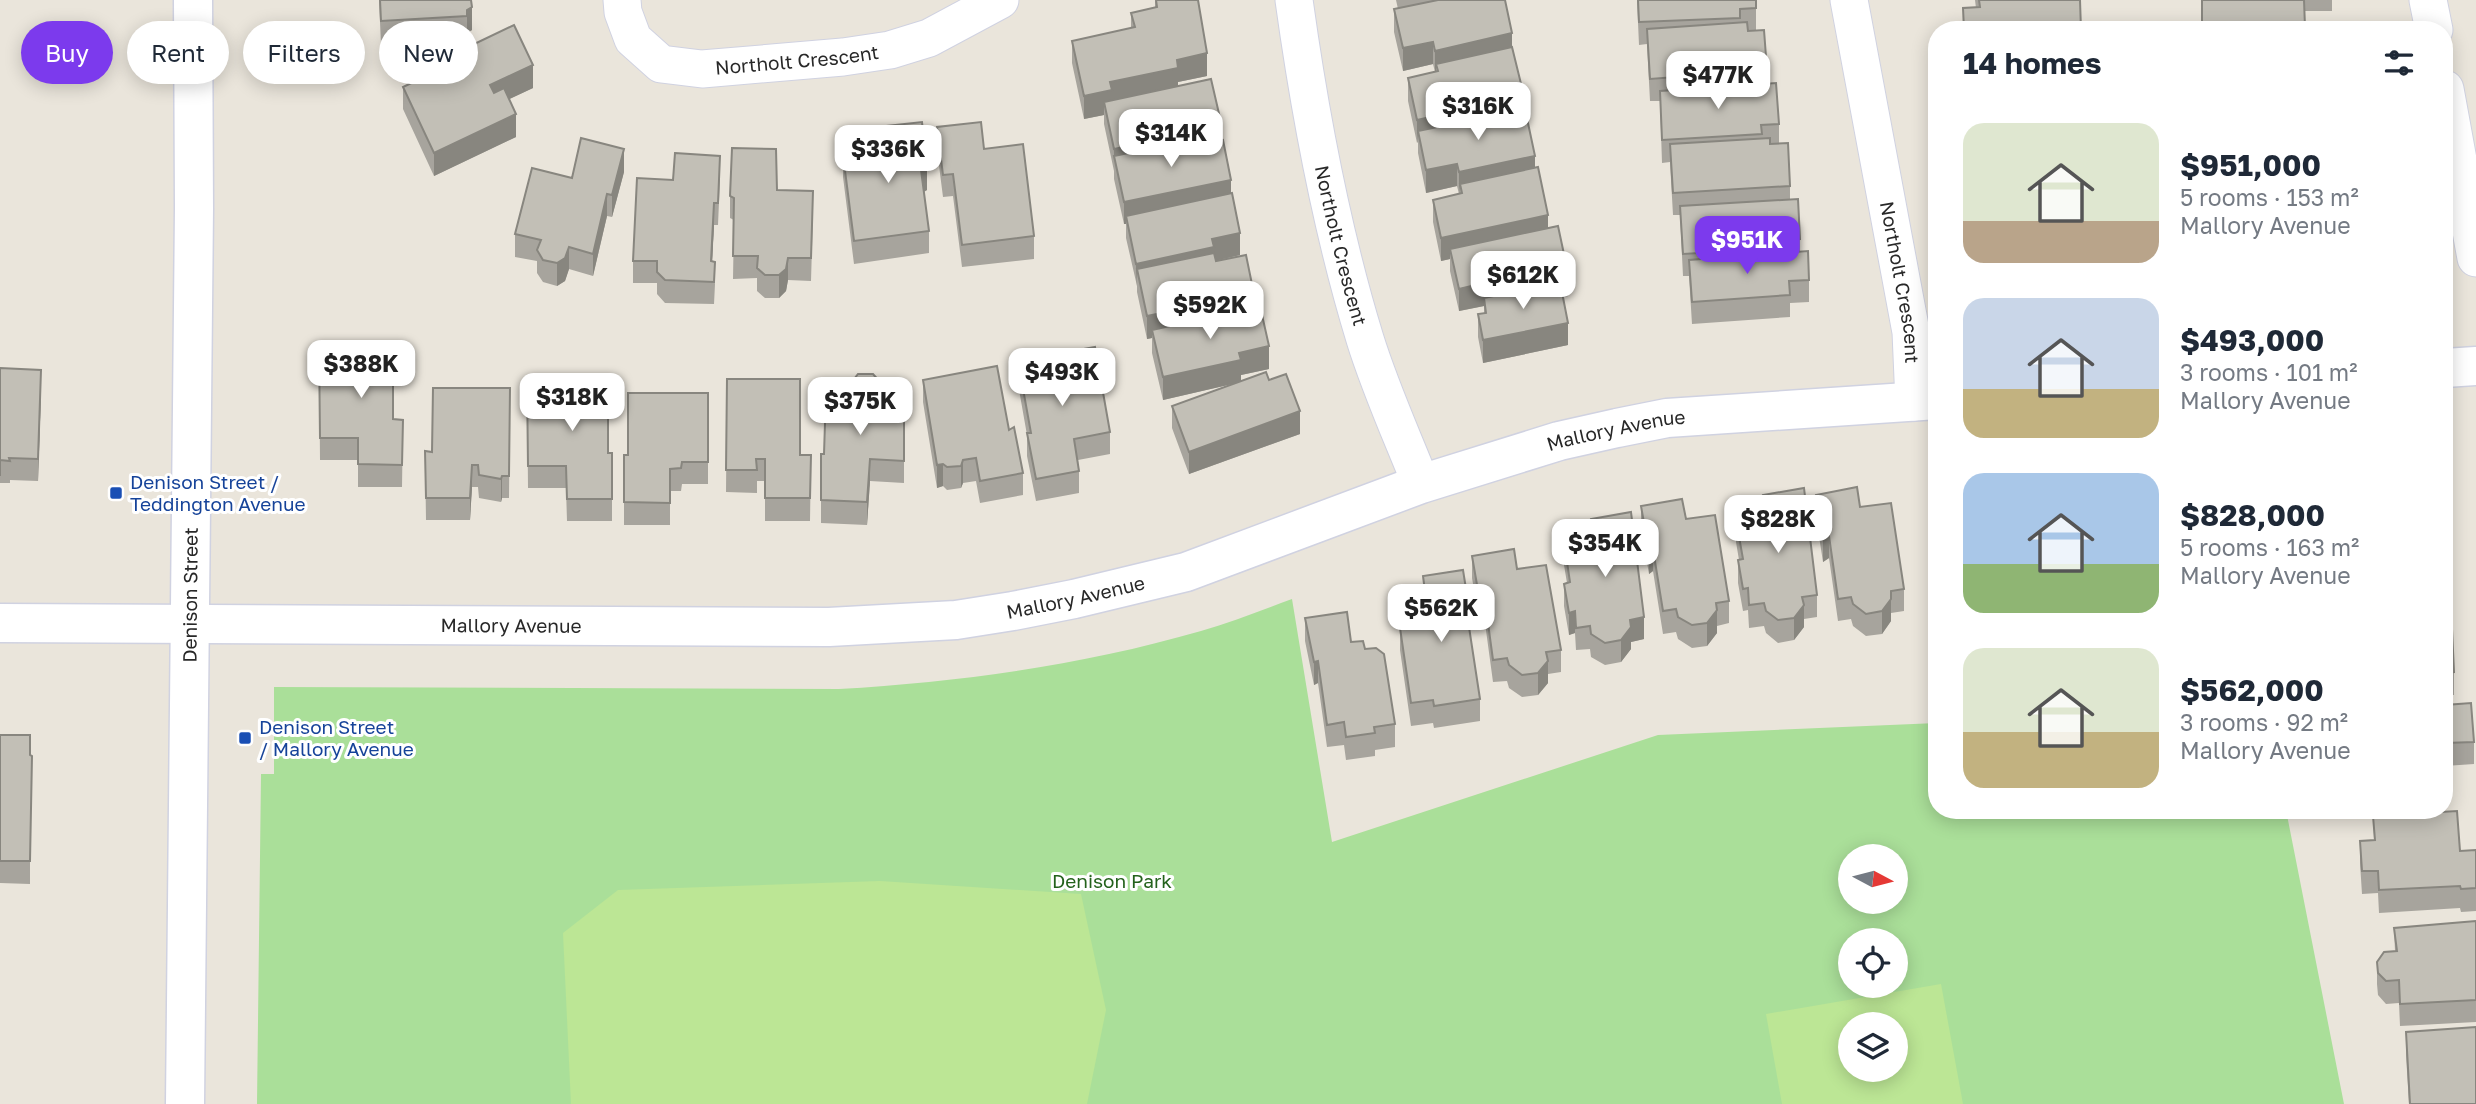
<!DOCTYPE html>
<meta charset="utf-8">
<style>
:root{--surface:#fff;--page:#f6f6f7;--text:#1f2937;--muted:#747a83;--accent:#7c3aed}
body{margin:0;font-family:"Golos Text",sans-serif;background:var(--page);color:var(--text);height:100vh;display:flex;flex-direction:column;font-size:26px;white-space:nowrap}
*{box-sizing:border-box;margin:0}
p{font-size:23px;color:var(--muted)}
.icon{flex:none;width:38px;height:38px;fill:none;stroke:currentColor;stroke-width:2;stroke-linecap:round;stroke-linejoin:round}
.map{position:relative;flex:1;overflow:hidden}
.details{position:absolute;left:1928px;top:21px;width:525px;height:798px;display:flex;flex-direction:column;background:var(--surface);border-radius:28px;box-shadow:0 4px 18px #0003}
.details>*{flex:none}
.top-card{position:absolute;left:21px;top:21px;width:665px;height:63px;display:flex;gap:14px}
.needle{width:46px;rotate:97deg}
.fabs{position:absolute;left:1838px;top:844px;display:grid;gap:14px}
.fabs a{display:grid;place-items:center;width:70px;height:70px;border-radius:50%;background:var(--surface);box-shadow:0 4px 18px #0003;font-size:35px}
.price{position:absolute;translate:-50% -60px;padding:0 16px;border-radius:14px;background:#fff;color:#222;font-size:23px;line-height:46px;filter:drop-shadow(0 2px 4px #0008)}
.price::after{content:'';position:absolute;left:50%;top:42px;width:21px;height:16px;margin-left:-10px;background:inherit;clip-path:polygon(0 0,100% 0,50% 100%)}
.price.selected{background:var(--accent);color:#fff}
ul{padding:0;list-style:none}
li{display:flex;align-items:center;gap:21px;height:175px;padding:0 35px}
li span{display:grid;place-items:center;flex:none;width:196px;height:140px;border-radius:21px;color:#555}
li>.icon{margin-inline-start:auto}
span .icon{width:84px;height:84px;fill:#fffc;stroke-width:1}
li b{font-size:30px}
h2{display:flex;justify-content:space-between;align-items:center;height:84px;padding:0 35px;font-size:30px}
.pill{padding:0 24px;border-radius:32px;background:var(--surface);box-shadow:0 4px 18px #0003;font-size:24px;line-height:63px}
.pill.selected{background:var(--accent);color:#fff}
.map>svg:first-child{display:block}
</style>
<div class="map">
<svg width="2476" height="1104" viewBox="0 0 2476 1104">
<rect width="100%" height="100%" fill="#eae5db"/>
<!-- green -->
<path fill="#aadf99" fill-rule="evenodd" d="M1292,599L1332,842L1658,735L1937,723V810H2286L2344,1104H257L261,774H274V687L839,689C962,682 1083,665 1201,631C1232,622 1262,610 1292,599ZM1850,856H1895V901H1850ZM1850,940H1895V985H1850ZM1850,1024H1895V1069H1850Z"/>
<!-- pitch -->
<g fill="#bce695" fill-rule="evenodd">
<polygon points="880,881 1081,894 1106,1010 1087,1104 571,1104 563,933 618,890"/>
<path d="M1941,984L1963,1104H1782L1766,1014ZM1850,1024H1895V1069H1850Z"/>
</g>
<g fill="none" stroke-linecap="round" stroke-linejoin="round">
<!-- street casing -->
<g stroke="#d0d2e1" stroke-width="39">
<g id="street">
<path id="s1" d="M622,0L623,12L633,39L661,64L702,69L843,57L890,50L929,38L1000,0"/>
<path id="s2" d="M1294,0C1310,115 1331,228 1365,339C1380,388 1402,436 1421,484"/>
<path id="s3" d="M1849,0L1911,332L1914,402"/>
<polyline points="2428,0 2434,30"/>
<polyline points="2445,89 2476,258"/>
</g>
</g>
<!-- secondary casing -->
<g stroke="#d0d2e1" stroke-width="41">
<g id="secondary">
<polyline points="2445,368 2476,366"/>
<path id="s4" d="M0,623L829,627L956,620L1013,611L1074,599L1186,572L1421,484L1559,441L1617,428L1667,418L1937,400"/>
<path id="s5" d="M185,1104L194,208L193,0"/>
</g>
</g>
<!-- street -->
<use href="#street" stroke="#fff" stroke-width="37"/>
<!-- secondary -->
<use href="#secondary" stroke="#fff" stroke-width="38"/>
</g>
<!-- wall -->
<g fill="#a7a49d">
<polygon points="379,0 471,0 472,30 467,33 467,38 381,44"/>
<polygon points="1155,0 1207,76 1178,82 1178,86 1220,140 1192,146 1231,194 1240,255 1216,261 1254,308 1269,369 1241,375 1241,381 1269,380 1300,434 1189,474 1172,428 1172,406 1232,384 1163,400 1152,353 1152,338 1147,339 1137,292 1137,286 1126,238 1126,224 1124,224 1114,179 1114,171 1104,124 1104,115 1084,119 1072,63 1072,41 1131,28 1131,13 1155,7"/>
<polygon points="1396,0 1505,0 1512,48 1535,168 1548,228 1568,296 1563,297 1568,345 1483,363 1478,337 1478,314 1484,313 1484,306 1459,311 1450,271 1450,259 1441,261 1433,222 1433,200 1459,194 1457,186 1426,193 1418,153 1418,142 1417,143 1408,101 1408,78 1435,72 1433,64 1403,71 1394,32 1394,9 1398,9"/>
<polygon points="1637,0 1756,0 1756,31 1767,70 1767,84 1779,124 1779,144 1790,186 1790,199 1800,239 1800,252 1809,280 1809,302 1790,303 1790,317 1692,324 1689,276 1683,276 1680,215 1673,215 1670,162 1662,163 1660,101 1650,101 1647,44 1639,45"/>
<polygon points="1975,0 2080,0 2081,30 1963,30 1963,8 1976,8"/>
<polygon points="2202,0 2332,0 2332,11 2304,11 2305,30 2202,30"/>
<polygon points="468,47 533,88 509,99 516,137 434,176 403,109 403,87 468,56"/>
<polygon points="878,127 927,190 924,192 929,231 929,253 854,264 843,177 843,155 847,154 873,161 880,160"/>
<polygon points="937,127 984,149 1034,236 1034,259 962,267 953,196 943,197 937,150"/>
<polygon points="624,172 612,217 607,216 593,276 569,269 565,281 557,286 543,282 537,273 537,261 515,257 515,234 572,178"/>
<polygon points="720,178 718,225 714,225 712,262 715,284 714,304 665,303 657,294 657,283 633,283 633,261 673,180"/>
<polygon points="777,190 813,213 811,281 788,280 786,291 779,298 765,298 757,291 757,278 733,279 734,220 730,218 730,196"/>
<polygon points="319,344 393,419 403,420 402,487 358,487 358,460 320,460"/>
<polygon points="1018,361 1110,432 1110,454 1078,460 1079,471 1079,493 1036,501 1027,456 1027,435 1018,384"/>
<polygon points="0,368 41,392 38,481 10,480 10,483 0,483 0,499"/>
<polygon points="727,379 800,455 811,455 810,521 765,521 765,481 757,481 757,493 726,492"/>
<polygon points="527,380 608,453 612,453 612,521 567,521 566,488 528,488"/>
<polygon points="923,380 1009,430 1023,473 1023,495 980,503 976,481 963,483 961,488 947,490 943,486 937,488 923,402"/>
<polygon points="510,388 509,498 502,498 501,502 479,498 478,487 472,487 470,520 426,520 425,451 432,452"/>
<polygon points="851,392 904,393 904,483 870,481 867,525 821,523 821,454 824,454"/>
<polygon points="708,393 708,484 682,484 681,491 670,491 670,525 624,525 624,455 628,455"/>
<polygon points="1763,495 1817,595 1817,617 1804,619 1804,627 1794,640 1778,643 1766,633 1764,626 1749,628 1748,610 1743,611 1738,583 1738,560 1739,560 1736,542 1736,520 1763,515"/>
<polygon points="1816,495 1860,507 1904,589 1904,611 1891,613 1891,621 1882,634 1866,636 1853,626 1851,619 1838,621 1829,558 1823,562 1816,517"/>
<polygon points="1641,506 1686,519 1729,601 1729,623 1717,626 1717,633 1707,646 1692,648 1678,639 1676,632 1663,634 1653,571 1649,574 1641,529"/>
<polygon points="1591,519 1644,639 1631,642 1631,649 1621,662 1605,665 1591,657 1590,649 1576,650 1575,633 1569,635 1564,606 1564,584 1567,583 1564,565 1564,542 1591,538"/>
<polygon points="1472,556 1517,569 1561,650 1561,672 1548,674 1548,683 1538,695 1522,697 1509,688 1507,681 1493,682 1485,623 1480,624 1472,578"/>
<polygon points="1423,576 1470,614 1470,633 1480,699 1480,721 1434,728 1433,723 1411,726 1400,650 1400,628 1404,622 1404,610 1424,607"/>
<polygon points="1305,618 1365,649 1395,724 1395,747 1375,750 1375,756 1346,760 1344,745 1327,747 1318,683 1314,685 1305,641"/>
<polygon points="2445,629 2454,672 2454,695 2445,695"/>
<polygon points="2445,705 2474,742 2474,764 2445,766"/>
<polygon points="0,735 30,735 30,884 0,883"/>
<polygon points="2353,810 2379,810 2354,812"/>
<polygon points="2373,816 2460,851 2476,850 2476,911 2461,912 2460,908 2379,913 2378,893 2362,894 2360,863 2360,841 2374,840"/>
<polygon points="2476,921 2476,1022 2400,1026 2399,1003 2386,1004 2378,995 2377,984 2377,962 2395,951 2394,928"/>
<polygon points="2406,1032 2476,1104 2409,1104 2406,1054"/>
</g>
<!-- shaded-wall -->
<g fill="#88867f">
<polygon points="472,7 472,30 467,33 467,10"/>
<polygon points="1512,33 1512,56 1436,64 1436,73 1435,73 1435,51"/>
<polygon points="1433,42 1433,64 1403,71 1403,48"/>
<polygon points="1207,53 1207,76 1178,82 1178,90 1104,102 1104,115 1084,119 1084,96 1110,82 1177,60"/>
<polygon points="533,65 533,88 490,108 490,85"/>
<polygon points="1524,96 1524,118 1418,131 1417,143 1417,120"/>
<polygon points="516,114 516,137 434,176 434,153"/>
<polygon points="1220,118 1220,140 1192,146 1114,156 1114,171 1114,149 1190,124"/>
<polygon points="624,149 624,172 612,217 612,195"/>
<polygon points="1535,156 1535,178 1460,184 1459,194 1459,172"/>
<polygon points="1457,164 1457,186 1426,193 1426,170"/>
<polygon points="927,168 927,190 921,193 921,170"/>
<polygon points="1231,180 1231,202 1126,216 1126,224 1124,224 1124,202"/>
<polygon points="607,194 607,216 593,276 593,254"/>
<polygon points="714,203 714,225 711,284 711,261"/>
<polygon points="1548,215 1548,237 1450,249 1450,259 1441,261 1441,238"/>
<polygon points="1240,233 1240,255 1214,261 1137,269 1136,286 1136,264 1212,239"/>
<polygon points="569,247 569,269 565,281 557,286 557,263"/>
<polygon points="788,258 788,280 786,291 779,298 779,275"/>
<polygon points="1568,273 1568,296 1490,312 1490,290"/>
<polygon points="1488,282 1488,305 1484,298 1484,306 1459,311 1459,289"/>
<polygon points="1254,294 1254,316 1152,330 1152,338 1147,339 1147,316"/>
<polygon points="1568,323 1568,345 1483,363 1483,340"/>
<polygon points="1269,346 1269,369 1241,375 1241,382 1163,400 1163,377 1239,353"/>
<polygon points="41,370 41,392 38,481 38,459"/>
<polygon points="1300,411 1300,434 1189,474 1189,452"/>
<polygon points="870,459 870,481 867,525 867,502"/>
<polygon points="963,460 963,483 961,488 961,466"/>
<polygon points="943,464 943,486 937,488 937,465"/>
<polygon points="472,465 472,487 470,520 470,498"/>
<polygon points="502,476 502,498 501,502 501,479"/>
<polygon points="1829,536 1829,558 1823,562 1823,539"/>
<polygon points="1653,549 1653,571 1649,574 1649,551"/>
<polygon points="1891,599 1891,621 1882,634 1882,611"/>
<polygon points="1485,601 1485,623 1480,624 1480,602"/>
<polygon points="1804,605 1804,627 1794,640 1794,618"/>
<polygon points="1717,610 1717,633 1707,646 1707,623"/>
<polygon points="1575,611 1575,633 1569,635 1569,613"/>
<polygon points="1644,617 1644,639 1631,642 1631,649 1621,662 1621,640 1630,620"/>
<polygon points="1318,661 1318,683 1314,685 1314,662"/>
<polygon points="1548,661 1548,683 1538,695 1538,673"/>
</g>
<!-- building -->
<g fill="#c2bfb6" stroke="#88867f" stroke-width="2">
<polygon points="380,0 471,0 472,7 467,10 467,16 381,21"/>
<polygon points="1156,0 1198,0 1207,53 1177,60 1178,68 1110,82 1112,90 1084,96 1072,41 1135,27 1131,13 1157,7"/>
<polygon points="1438,0 1505,0 1512,33 1435,51 1433,42 1403,48 1394,9"/>
<polygon points="1638,0 1756,0 1756,8 1740,9 1740,18 1639,22"/>
<polygon points="1979,0 2080,0 2081,30 1964,30 1963,8 1980,7"/>
<polygon points="2202,0 2304,0 2305,27 2202,28"/>
<polygon points="1747,22 1748,31 1764,30 1767,70 1650,79 1647,29"/>
<polygon points="514,25 533,65 490,85 494,93 504,88 516,114 434,153 403,87 472,54 468,47"/>
<polygon points="1512,47 1524,96 1417,120 1408,78 1438,71 1436,64"/>
<polygon points="1211,79 1220,118 1190,124 1192,133 1114,149 1104,102"/>
<polygon points="1776,83 1779,124 1761,125 1762,134 1662,140 1660,91"/>
<polygon points="1525,109 1535,156 1459,172 1457,164 1426,170 1418,131"/>
<polygon points="922,122 927,168 921,170 929,231 854,241 843,155 847,154 850,149 863,148 868,152 873,150 873,161 882,159 878,127"/>
<polygon points="981,122 984,149 1023,144 1034,236 962,245 953,174 943,175 937,127"/>
<polygon points="581,138 624,149 612,195 607,194 593,254 569,247 565,258 557,263 543,260 537,250 541,240 515,234 532,168 572,178"/>
<polygon points="1770,138 1770,144 1788,143 1790,186 1673,193 1670,144"/>
<polygon points="1191,140 1192,147 1223,140 1231,180 1124,202 1114,156"/>
<polygon points="732,148 776,149 777,190 813,191 811,258 788,258 786,269 779,275 765,275 757,268 758,256 733,256 734,198 730,196"/>
<polygon points="675,153 720,156 718,203 714,203 711,261 715,262 714,282 665,280 657,272 657,261 633,261 637,178 673,180"/>
<polygon points="1538,167 1548,215 1441,238 1433,200 1462,193 1460,184"/>
<polygon points="1232,193 1240,233 1212,239 1214,247 1136,264 1126,216"/>
<polygon points="1798,199 1800,239 1784,240 1784,248 1683,254 1680,206"/>
<polygon points="1558,226 1568,273 1490,290 1488,282 1459,289 1450,249"/>
<polygon points="1808,251 1809,280 1789,281 1790,295 1692,302 1689,260"/>
<polygon points="1214,253 1216,261 1246,255 1254,294 1147,316 1137,269"/>
<polygon points="1560,282 1568,323 1483,340 1478,314 1486,313 1484,298"/>
<polygon points="1260,306 1269,346 1239,353 1241,360 1163,377 1152,330"/>
<polygon points="319,344 393,344 393,419 403,420 402,465 358,464 358,438 320,438"/>
<polygon points="1095,347 1110,432 1074,439 1079,471 1036,479 1027,433 1031,433 1018,361"/>
<polygon points="997,366 1009,430 1014,427 1023,473 980,481 976,458 963,460 961,466 947,467 943,464 937,465 923,380"/>
<polygon points="0,368 41,370 38,459 9,458 10,461 0,460 0,476"/>
<polygon points="1266,372 1269,380 1286,374 1300,411 1189,452 1172,406"/>
<polygon points="858,374 873,374 881,383 882,392 904,393 904,461 870,459 867,502 821,500 821,454 824,454 826,392 851,392 851,383"/>
<polygon points="608,379 608,453 612,453 612,499 567,499 566,466 528,466 527,380"/>
<polygon points="727,379 800,379 800,455 811,455 810,498 765,498 765,459 756,459 757,470 726,470"/>
<polygon points="433,388 510,388 509,476 502,476 501,479 479,475 478,465 472,465 470,498 426,498 425,451 432,452"/>
<polygon points="628,393 708,393 708,462 682,462 681,468 670,469 670,503 624,502 624,455 628,455"/>
<polygon points="1857,487 1860,507 1891,503 1904,589 1891,591 1891,599 1882,611 1866,614 1853,604 1851,597 1838,599 1829,536 1823,539 1816,495"/>
<polygon points="1804,488 1817,595 1802,597 1804,605 1794,618 1778,620 1766,611 1764,603 1749,605 1748,588 1743,589 1738,560 1743,559 1736,520 1766,515 1763,495"/>
<polygon points="1682,499 1686,519 1715,515 1729,601 1716,603 1717,610 1707,623 1692,625 1678,617 1676,609 1663,611 1653,549 1649,551 1641,506"/>
<polygon points="1631,512 1644,617 1630,620 1631,627 1621,640 1605,643 1591,634 1590,626 1576,628 1575,611 1569,613 1564,584 1570,582 1564,542 1593,537 1591,519"/>
<polygon points="1514,549 1517,569 1546,565 1561,650 1546,652 1548,661 1538,673 1522,675 1509,665 1507,658 1493,660 1485,601 1480,602 1472,556"/>
<polygon points="1463,570 1470,614 1467,614 1480,699 1434,706 1433,700 1411,703 1400,628 1405,620 1404,610 1427,607 1423,576"/>
<polygon points="1347,612 1351,642 1363,641 1365,649 1376,648 1384,654 1395,724 1374,727 1375,733 1346,737 1344,722 1327,725 1318,661 1314,662 1305,618"/>
<polygon points="2445,629 2452,629 2454,672 2445,673"/>
<polygon points="2471,703 2474,742 2445,743 2445,705"/>
<polygon points="0,735 30,735 30,755 32,756 30,861 0,861"/>
<polygon points="2457,811 2460,851 2476,850 2476,888 2461,889 2460,886 2379,890 2378,871 2362,871 2360,841 2375,840 2373,816"/>
<polygon points="2476,921 2476,1000 2400,1004 2399,980 2386,981 2378,973 2377,962 2384,952 2397,951 2394,928"/>
<polygon points="2476,1027 2476,1104 2410,1104 2406,1032"/>
</g>
<!-- markers -->
<g fill="#1a4fb4" stroke="#fff" stroke-width="2.5">
<rect x="109" y="486" width="14" height="14" rx="3.5"/>
<rect x="238" y="731" width="14" height="14" rx="3.5"/>
</g>
<g text-anchor="middle" stroke-width="6" stroke-linejoin="round" paint-order="stroke">
<!-- street labels -->
<g font-size="19" fill="#282828" stroke="#fff">
<text dy="7" stroke="none"><textPath href="#s1" startOffset="215">Northolt Crescent</textPath></text>
<text dy="7" stroke="none"><textPath href="#s2" startOffset="250">Northolt Crescent</textPath></text>
<text dy="7" stroke="none"><textPath href="#s3" startOffset="287">Northolt Crescent</textPath></text>
<text dy="7" stroke="none"><textPath href="#s4" startOffset="1645">Mallory Avenue</textPath></text>
<text dy="7" stroke="none"><textPath href="#s5" startOffset="509">Denison Street</textPath></text>
<text dy="7" stroke="none"><textPath href="#s4" startOffset="1078">Mallory Avenue</textPath></text>
<text dy="7" stroke="none"><textPath href="#s4" startOffset="511">Mallory Avenue</textPath></text>
</g>
<!-- transit labels -->
<g font-size="19" fill="#164399" stroke="#fff" text-anchor="start">
<text x="130" y="489">Denison Street /<tspan x="130" dy="22">Teddington Avenue</tspan></text>
<text x="259" y="734">Denison Street<tspan x="259" dy="22">/ Mallory Avenue</tspan></text>
</g>
<!-- park labels -->
<g font-size="19" fill="#24621c" stroke="#fff">
<text x="1112" y="888">Denison Park</text>
</g>
</g>
</svg>
<div class="fabs">
<a><svg class="needle" viewBox="-14 -14 28 28"><path d="M0-13l5 13h-10z" fill="#e53935"/><path d="M0 13l5-13h-10z" fill="#747a83"/></svg></a>
<a><svg class="icon" aria-label="locate" viewBox="0 0 24 24"><circle cx="12" cy="12" r="6"/><path d="M12 2v4M12 18v4M2 12h4M18 12h4"/></svg></a>
<a><svg class="icon" aria-label="layers" viewBox="0 0 24 24"><path d="M12 4l9 5-9 5-9-5zM3 14l9 5 9-5"/></svg></a>
</div>
<b class="price" style="left:1718px;top:111px">$477K</b>
<b class="price" style="left:1478px;top:142px">$316K</b>
<b class="price" style="left:1171px;top:169px">$314K</b>
<b class="price" style="left:888px;top:185px">$336K</b>
<b class="price selected" style="left:1747px;top:276px">$951K</b>
<b class="price" style="left:1523px;top:311px">$612K</b>
<b class="price" style="left:1210px;top:341px">$592K</b>
<b class="price" style="left:361px;top:400px">$388K</b>
<b class="price" style="left:1062px;top:408px">$493K</b>
<b class="price" style="left:572px;top:433px">$318K</b>
<b class="price" style="left:860px;top:437px">$375K</b>
<b class="price" style="left:1778px;top:555px">$828K</b>
<b class="price" style="left:1605px;top:579px">$354K</b>
<b class="price" style="left:1441px;top:644px">$562K</b>
<div class="top-card">
<a class="pill selected">Buy</a>
<a class="pill">Rent</a>
<a class="pill">Filters</a>
<a class="pill">New</a>
</div>
<section class="details">
<h2>14 homes<svg class="icon" aria-label="filters" viewBox="0 0 24 24"><path d="M4 7h16M4 17h16"/><circle cx="9" cy="7" r="2"/><circle cx="15" cy="17" r="2"/></svg></h2>
<ul>
<li><span style="background:linear-gradient(#dfe7d0 70%,#b9a48a 0)"><svg class="icon" aria-label="home" viewBox="0 0 24 24"><path d="M3 11l9-7 9 7M6 9v11h12V9"/></svg></span><div><b>$951,000</b><p>5 rooms · 153 m²</p><p>Mallory Avenue</p></div></li>
<li><span style="background:linear-gradient(#c9d6e8 65%,#c2b280 0)"><svg class="icon" aria-label="home" viewBox="0 0 24 24"><path d="M3 11l9-7 9 7M6 9v11h12V9"/></svg></span><div><b>$493,000</b><p>3 rooms · 101 m²</p><p>Mallory Avenue</p></div></li>
<li><span style="background:linear-gradient(#a9c7e8 65%,#8fb573 0)"><svg class="icon" aria-label="home" viewBox="0 0 24 24"><path d="M3 11l9-7 9 7M6 9v11h12V9"/></svg></span><div><b>$828,000</b><p>5 rooms · 163 m²</p><p>Mallory Avenue</p></div></li>
<li><span style="background:linear-gradient(#dfe7d0 60%,#c2b280 0)"><svg class="icon" aria-label="home" viewBox="0 0 24 24"><path d="M3 11l9-7 9 7M6 9v11h12V9"/></svg></span><div><b>$562,000</b><p>3 rooms · 92 m²</p><p>Mallory Avenue</p></div></li>
</ul>
</section>
</div>
